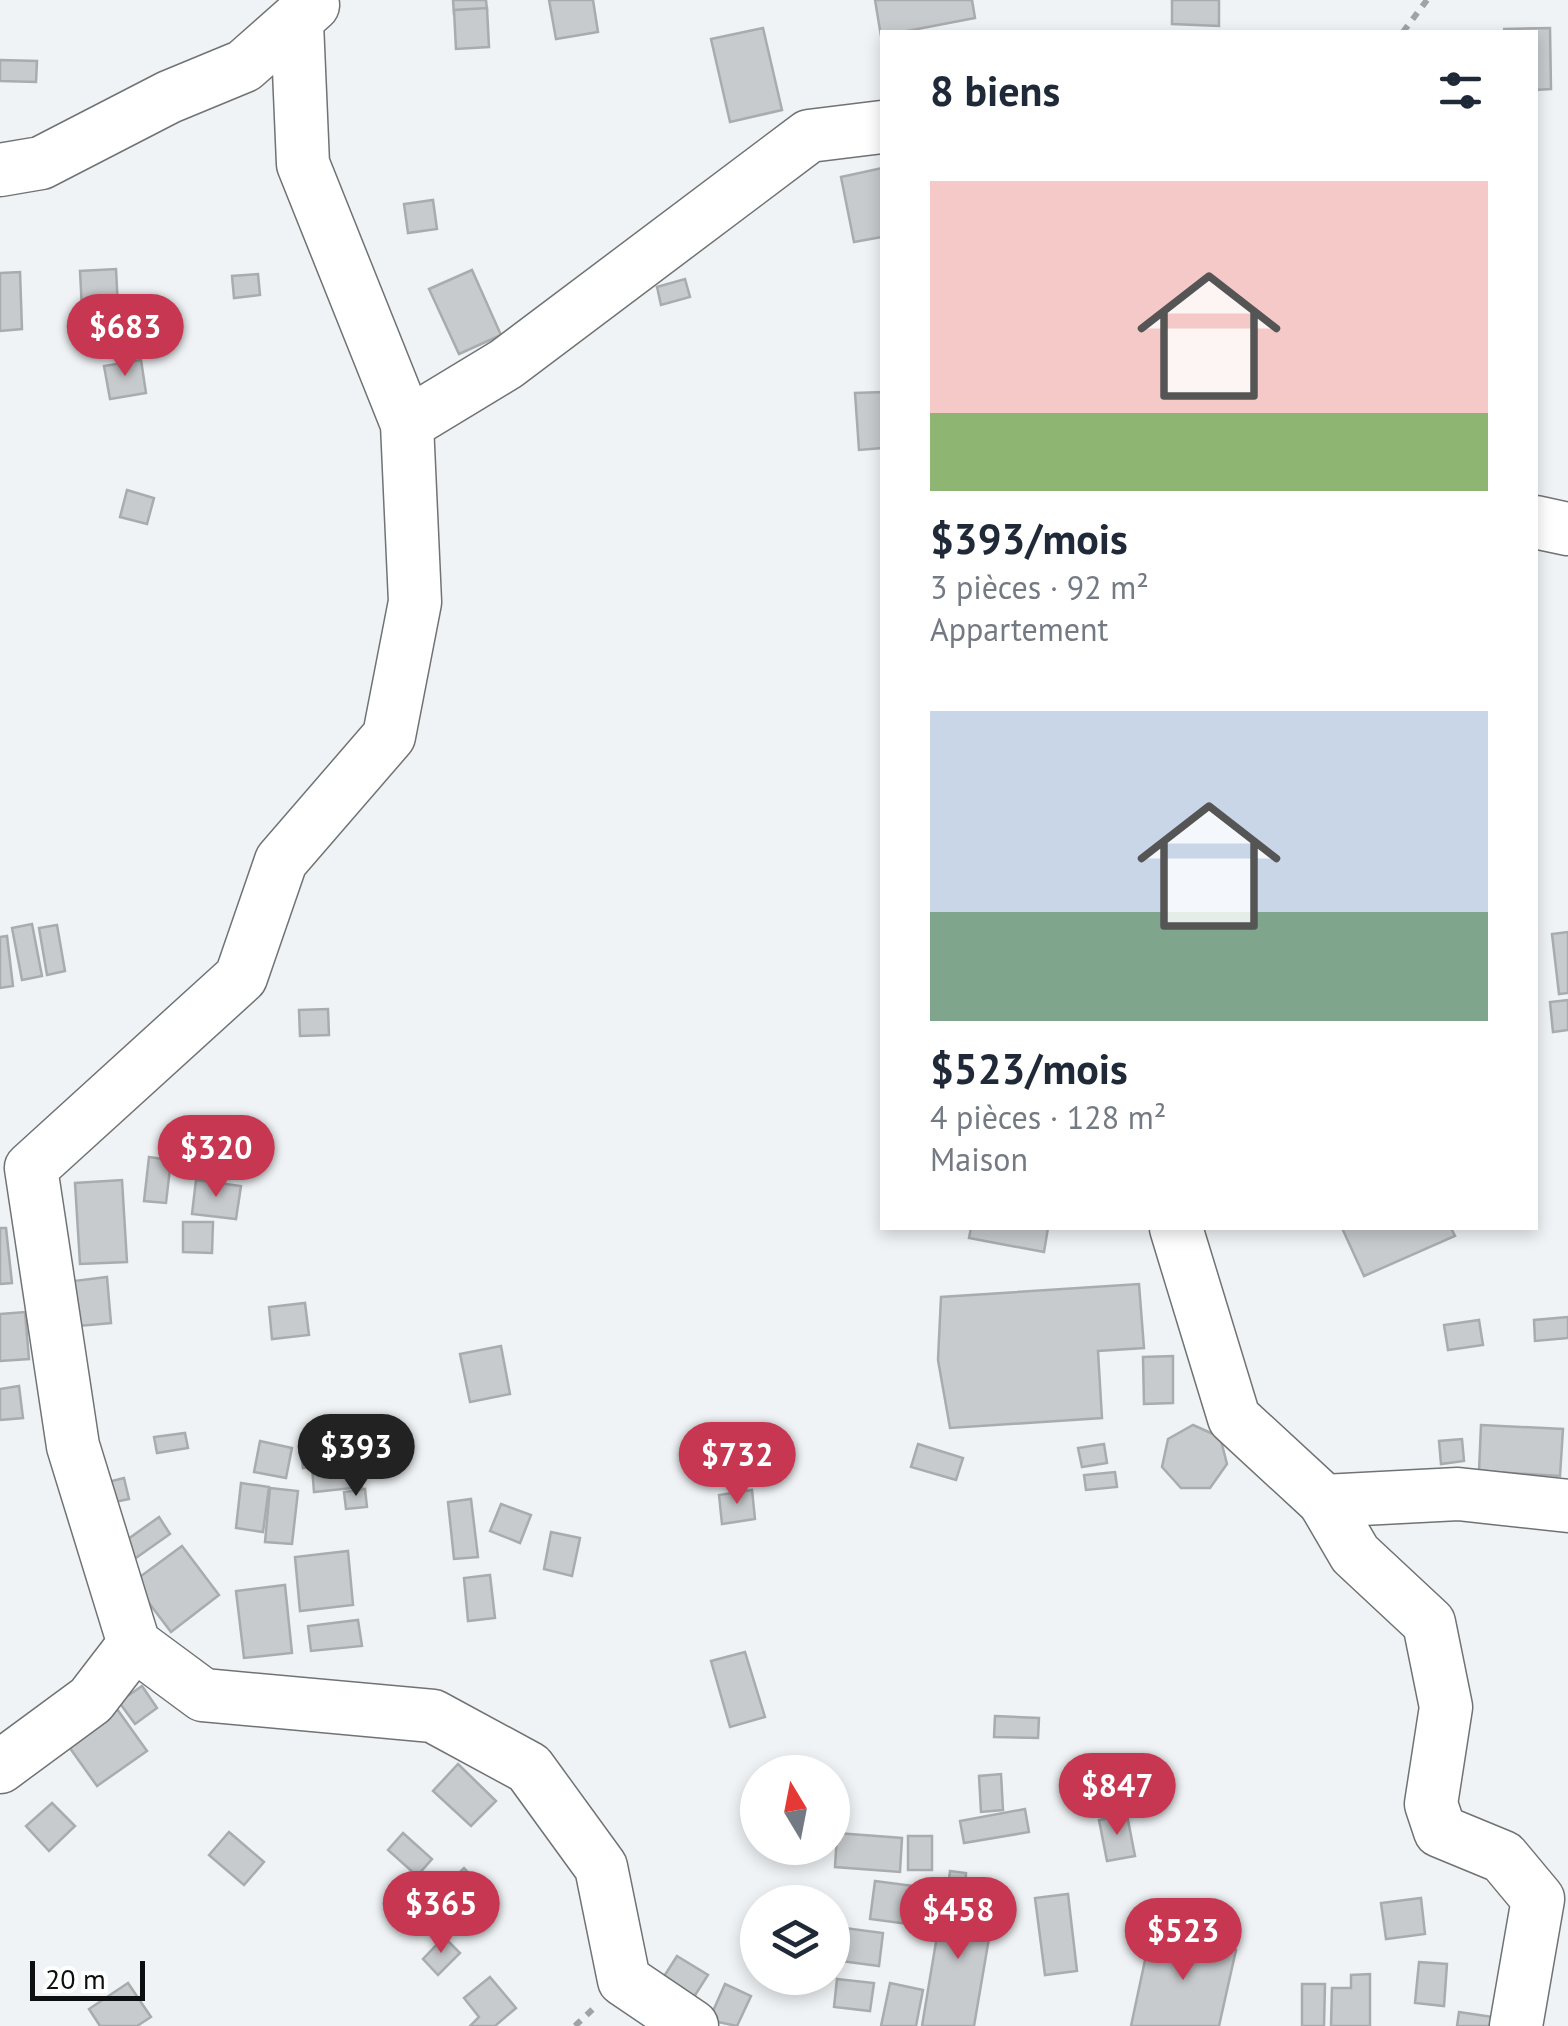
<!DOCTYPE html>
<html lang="fr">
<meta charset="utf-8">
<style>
:root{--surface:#fff;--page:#f2f2f3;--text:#1f2937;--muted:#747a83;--accent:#c83752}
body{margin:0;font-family:"PT Sans",sans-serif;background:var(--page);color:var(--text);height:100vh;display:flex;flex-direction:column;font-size:38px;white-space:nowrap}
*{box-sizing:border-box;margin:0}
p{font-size:32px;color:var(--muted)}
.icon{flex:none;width:55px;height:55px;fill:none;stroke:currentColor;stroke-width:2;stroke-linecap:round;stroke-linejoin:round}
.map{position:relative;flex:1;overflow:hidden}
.details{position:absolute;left:880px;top:30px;width:658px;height:1200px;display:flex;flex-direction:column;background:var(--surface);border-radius:0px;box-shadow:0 5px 15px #0003}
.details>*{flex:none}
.needle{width:65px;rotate:350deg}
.fabs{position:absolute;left:740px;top:1755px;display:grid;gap:20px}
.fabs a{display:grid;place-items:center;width:110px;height:110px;border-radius:50%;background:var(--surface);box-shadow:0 5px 15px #0003;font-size:50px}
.scale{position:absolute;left:30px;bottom:25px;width:115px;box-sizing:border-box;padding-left:10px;border:5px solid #0d0e0f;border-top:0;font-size:28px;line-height:35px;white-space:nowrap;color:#0d0e0f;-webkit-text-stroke:8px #fff;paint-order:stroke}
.price{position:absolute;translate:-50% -85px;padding:0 22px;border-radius:35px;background:var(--accent);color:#fff;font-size:32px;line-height:65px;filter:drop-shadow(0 2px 5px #0008)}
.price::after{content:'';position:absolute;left:50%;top:60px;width:30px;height:22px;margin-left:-15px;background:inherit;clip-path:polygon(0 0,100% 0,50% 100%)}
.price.active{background:#222;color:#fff}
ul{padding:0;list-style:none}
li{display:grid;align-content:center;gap:20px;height:530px;padding:0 50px}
li span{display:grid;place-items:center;height:310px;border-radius:0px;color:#555}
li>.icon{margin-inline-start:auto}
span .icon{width:180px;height:180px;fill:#fffc;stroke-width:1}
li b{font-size:42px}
h2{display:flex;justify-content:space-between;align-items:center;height:120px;padding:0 50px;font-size:42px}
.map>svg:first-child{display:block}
</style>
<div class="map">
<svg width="1568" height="2026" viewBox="0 0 1568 2026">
<rect width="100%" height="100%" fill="#eff3f5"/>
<!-- building -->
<g fill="#c7cbcd" stroke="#a9acae" stroke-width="2.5">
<polygon points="453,0 486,0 487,10 454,14"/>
<polygon points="549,0 593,0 598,32 556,39"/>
<polygon points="875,0 972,0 975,18 881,36"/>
<polygon points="1172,0 1219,0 1219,26 1172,24"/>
<polygon points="487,8 489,47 456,49 454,10"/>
<polygon points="763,28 782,110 730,122 711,39"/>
<polygon points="1550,28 1551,89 1535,90 1535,32 1503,29"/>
<polygon points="0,60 37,61 36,82 0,81"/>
<polygon points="882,168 882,237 854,242 841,177"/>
<polygon points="433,200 437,229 408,233 404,204"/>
<polygon points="116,269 119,327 83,329 80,271"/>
<polygon points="472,270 501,335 459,354 429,289"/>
<polygon points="20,272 22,329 0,331 0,273"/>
<polygon points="258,274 260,295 234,298 232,276"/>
<polygon points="685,279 690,297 661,305 657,287"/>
<polygon points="141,360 146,393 110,399 104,366"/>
<polygon points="882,392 882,448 859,450 855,393"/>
<polygon points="127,490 154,498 147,524 120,517"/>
<polygon points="32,924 42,976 22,980 12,928"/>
<polygon points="57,925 65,971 47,975 39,928"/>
<polygon points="1568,932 1568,993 1559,994 1552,934"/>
<polygon points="7,936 13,986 0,988 0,937"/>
<polygon points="1568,1000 1568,1030 1553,1032 1550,1002"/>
<polygon points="328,1009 329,1035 300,1036 299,1010"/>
<polygon points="149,1157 171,1160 166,1203 144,1201"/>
<polygon points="122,1180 127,1262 80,1264 75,1183"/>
<polygon points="196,1180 241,1186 236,1219 192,1214"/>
<polygon points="183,1222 213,1222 212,1253 183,1252"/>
<polygon points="0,1228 6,1228 12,1283 0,1284"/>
<polygon points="971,1228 1048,1228 1044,1252 969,1238"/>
<polygon points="1342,1228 1451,1228 1455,1236 1364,1276"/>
<polygon points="107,1277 111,1323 79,1326 74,1281"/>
<polygon points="1139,1284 1144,1348 1098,1351 1102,1418 950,1428 938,1360 941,1297"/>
<polygon points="305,1303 309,1335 272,1339 269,1307"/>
<polygon points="25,1312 29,1359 0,1361 0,1314"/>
<polygon points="1568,1317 1568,1338 1535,1341 1534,1320"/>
<polygon points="1479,1320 1483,1345 1448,1350 1444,1325"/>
<polygon points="501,1346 510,1394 470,1402 460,1354"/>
<polygon points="1173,1356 1173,1403 1144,1404 1143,1357"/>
<polygon points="19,1386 23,1418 0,1420 0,1389"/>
<polygon points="1193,1425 1220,1437 1227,1464 1210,1488 1181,1488 1162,1467 1168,1439"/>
<polygon points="1481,1425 1563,1429 1560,1476 1479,1471"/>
<polygon points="185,1433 188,1448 157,1453 154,1437"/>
<polygon points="357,1438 362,1487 314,1492 312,1467 303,1468 300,1444"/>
<polygon points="1462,1439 1464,1461 1441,1464 1439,1441"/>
<polygon points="260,1441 292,1448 286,1478 254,1472"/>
<polygon points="918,1444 963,1458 956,1480 911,1467"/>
<polygon points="1104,1444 1107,1463 1082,1467 1078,1448"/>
<polygon points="1115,1472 1117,1487 1086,1490 1084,1475"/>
<polygon points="124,1478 129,1499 105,1504 100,1484"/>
<polygon points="241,1483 269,1487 263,1532 236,1528"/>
<polygon points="270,1488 298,1491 292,1544 265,1542"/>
<polygon points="365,1489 367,1507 346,1509 344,1492"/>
<polygon points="752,1490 755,1519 722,1524 719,1495"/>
<polygon points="471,1499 478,1557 454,1559 448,1502"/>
<polygon points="501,1504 531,1515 520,1543 490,1531"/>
<polygon points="159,1517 170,1534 133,1560 121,1544"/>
<polygon points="551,1532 580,1538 572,1576 544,1569"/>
<polygon points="182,1546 219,1595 171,1632 133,1582"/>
<polygon points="348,1551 353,1605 300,1611 295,1557"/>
<polygon points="490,1575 495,1618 468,1621 464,1578"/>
<polygon points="285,1585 292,1653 244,1658 236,1591"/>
<polygon points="358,1620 362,1646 311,1651 308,1626"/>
<polygon points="745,1652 765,1717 730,1727 711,1661"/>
<polygon points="142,1686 157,1708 135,1724 119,1702"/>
<polygon points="112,1702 147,1751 97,1786 62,1737"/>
<polygon points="995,1716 1039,1718 1038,1738 994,1737"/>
<polygon points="458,1764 496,1801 471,1826 433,1791"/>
<polygon points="1001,1774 1003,1810 981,1812 979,1776"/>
<polygon points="52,1803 75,1826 49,1851 26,1826"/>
<polygon points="1025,1809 1029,1832 964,1843 960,1821"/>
<polygon points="1127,1815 1135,1856 1107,1861 1099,1820"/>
<polygon points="229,1832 264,1862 244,1885 209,1855"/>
<polygon points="403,1833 432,1859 417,1876 388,1850"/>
<polygon points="837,1833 902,1838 900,1872 835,1867"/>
<rect x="908" y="1836" width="24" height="34"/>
<polygon points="464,1868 489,1895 477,1906 452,1880"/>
<polygon points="950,1871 966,1873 965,1891 948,1889"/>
<polygon points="875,1881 929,1888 924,1926 870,1919"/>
<polygon points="944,1894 995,1903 974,2026 922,2026"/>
<polygon points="1068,1894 1077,1971 1045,1975 1035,1898"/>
<polygon points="1421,1898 1425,1934 1386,1939 1381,1903"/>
<polygon points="837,1927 883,1933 879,1966 833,1960"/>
<polygon points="1151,1932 1236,1950 1219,2026 1131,2026"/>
<polygon points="444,1937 460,1953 438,1975 423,1959"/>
<polygon points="677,1956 708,1975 692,2000 661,1981"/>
<polygon points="1419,1962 1447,1964 1444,2006 1415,2003"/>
<polygon points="1370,1974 1370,2026 1331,2026 1332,1988 1351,1988 1351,1975"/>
<polygon points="490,1977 516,2008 495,2026 470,2026 479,2017 464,1998"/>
<polygon points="837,1979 874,1983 870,2011 834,2007"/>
<polygon points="128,1983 151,2017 137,2026 100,2026 89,2009"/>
<polygon points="890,1983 923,1990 916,2026 881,2026"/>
<polygon points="725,1984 751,1996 737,2026 709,2020"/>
<polygon points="1302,1984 1325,1984 1324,2026 1302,2026"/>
<polygon points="1459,2012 1493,2017 1492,2026 1457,2026"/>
</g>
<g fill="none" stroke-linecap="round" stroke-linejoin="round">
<!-- minor casing -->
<g stroke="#6f7374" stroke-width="55">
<g id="minor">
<polyline points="297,23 303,164 407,424 415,602 389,736 281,861 241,977 31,1168 73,1446 134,1644 203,1695 433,1716 529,1768 601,1867 624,1980 692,2026"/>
<polyline points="0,170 41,163 169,97 244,66 313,5"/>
<polyline points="407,424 506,364 809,136 882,127"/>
<polyline points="1535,522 1568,529"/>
<polyline points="1176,1228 1234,1418 1324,1501 1458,1494 1568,1506"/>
<polyline points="1324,1501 1355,1554 1429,1623 1446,1707 1431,1804 1440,1831 1503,1857 1538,1899 1516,2026"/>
<polyline points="0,1767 91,1700 134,1644"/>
</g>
</g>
<!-- path -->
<g stroke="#a0a3a5" stroke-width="6" stroke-dasharray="8 8" stroke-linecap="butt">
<polyline points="1403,32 1427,0"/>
<polyline points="575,2026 594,2008"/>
</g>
<!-- minor -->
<use href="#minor" stroke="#fff" stroke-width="52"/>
</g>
</svg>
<div class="fabs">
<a><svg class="needle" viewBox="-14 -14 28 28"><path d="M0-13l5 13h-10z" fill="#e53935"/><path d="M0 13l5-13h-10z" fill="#747a83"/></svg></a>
<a><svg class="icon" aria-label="layers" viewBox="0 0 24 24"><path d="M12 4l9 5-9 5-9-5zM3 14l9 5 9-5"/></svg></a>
</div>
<div class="scale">20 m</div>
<b class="price" style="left:125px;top:379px">$683</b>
<b class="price" style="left:216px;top:1200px">$320</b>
<b class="price active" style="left:356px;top:1499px">$393</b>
<b class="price" style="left:737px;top:1507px">$732</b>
<b class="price" style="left:1117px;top:1838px">$847</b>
<b class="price" style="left:441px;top:1956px">$365</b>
<b class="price" style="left:958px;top:1962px">$458</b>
<b class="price" style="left:1183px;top:1983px">$523</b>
<section class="details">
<h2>8 biens<svg class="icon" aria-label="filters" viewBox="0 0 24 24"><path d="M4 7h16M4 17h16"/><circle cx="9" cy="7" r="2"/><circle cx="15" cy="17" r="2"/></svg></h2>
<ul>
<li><span style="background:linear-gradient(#f6c9c9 75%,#8fb573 0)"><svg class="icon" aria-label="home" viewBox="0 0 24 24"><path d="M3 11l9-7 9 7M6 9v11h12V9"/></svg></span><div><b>$393/mois</b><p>3 pièces · 92 m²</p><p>Appartement</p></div></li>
<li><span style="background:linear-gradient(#c9d6e8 65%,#7fa58c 0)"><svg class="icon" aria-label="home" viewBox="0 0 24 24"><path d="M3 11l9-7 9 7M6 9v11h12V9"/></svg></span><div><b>$523/mois</b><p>4 pièces · 128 m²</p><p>Maison</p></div></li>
</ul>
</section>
</div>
